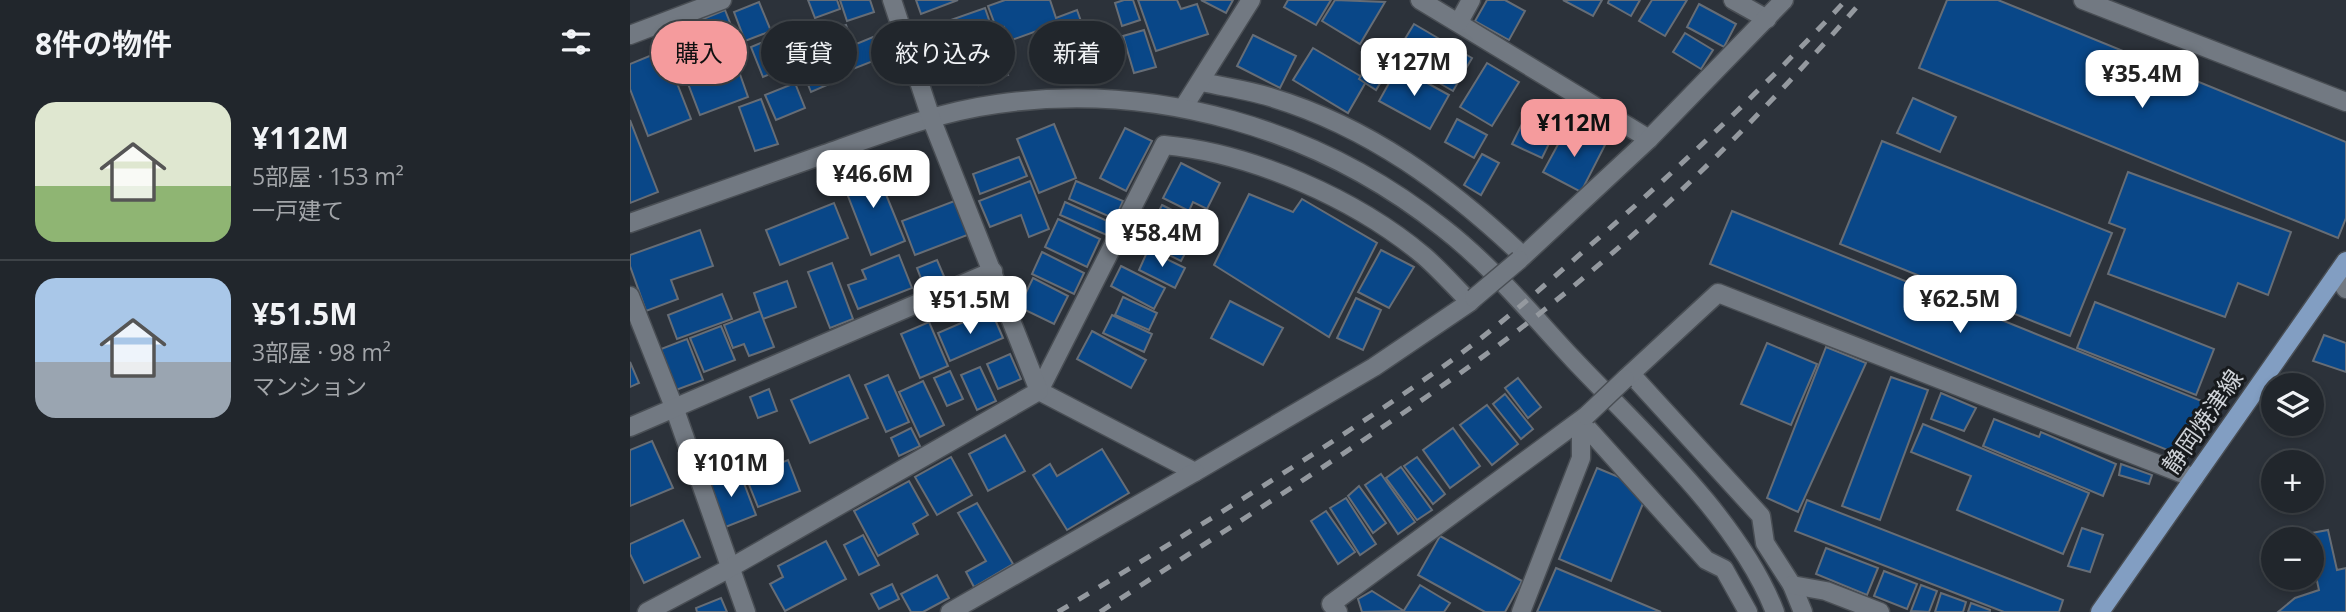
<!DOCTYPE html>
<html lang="ja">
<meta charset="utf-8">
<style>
:root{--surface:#21262c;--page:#292e34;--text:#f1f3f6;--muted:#a2a5a9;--line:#3e4348;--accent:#f59b9d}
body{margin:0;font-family:"Open Sans","Noto Sans JP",sans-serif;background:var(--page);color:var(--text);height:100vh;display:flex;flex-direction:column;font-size:26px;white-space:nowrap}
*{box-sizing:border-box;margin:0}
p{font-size:23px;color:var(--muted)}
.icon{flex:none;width:38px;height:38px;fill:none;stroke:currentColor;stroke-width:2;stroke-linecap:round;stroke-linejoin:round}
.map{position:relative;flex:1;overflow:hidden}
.sheet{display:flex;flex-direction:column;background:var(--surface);width:630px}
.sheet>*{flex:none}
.banner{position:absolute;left:21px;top:21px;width:665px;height:63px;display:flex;gap:14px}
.buttons{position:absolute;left:1631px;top:373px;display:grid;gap:14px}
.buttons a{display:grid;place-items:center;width:63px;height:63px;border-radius:50%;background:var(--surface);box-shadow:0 4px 10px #0003,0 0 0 2px var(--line);font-size:35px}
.price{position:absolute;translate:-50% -60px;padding:0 16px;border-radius:14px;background:#fff;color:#222;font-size:23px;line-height:46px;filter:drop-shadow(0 2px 4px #0008)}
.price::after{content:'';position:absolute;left:50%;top:42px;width:21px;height:16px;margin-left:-10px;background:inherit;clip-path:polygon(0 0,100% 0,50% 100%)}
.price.on{background:var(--accent);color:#111}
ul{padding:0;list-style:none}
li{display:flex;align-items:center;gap:21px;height:175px;padding:0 35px}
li+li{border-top:2px solid var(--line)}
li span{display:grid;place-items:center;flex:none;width:196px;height:140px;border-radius:21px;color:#555}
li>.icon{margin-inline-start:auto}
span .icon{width:84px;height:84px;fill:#fffc;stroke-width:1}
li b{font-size:30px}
h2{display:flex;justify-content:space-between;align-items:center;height:84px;padding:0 35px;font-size:30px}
.chip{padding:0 24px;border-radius:32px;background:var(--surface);box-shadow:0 4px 10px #0003,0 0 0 2px var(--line);font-size:24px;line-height:63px}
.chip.on{background:var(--accent);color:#111}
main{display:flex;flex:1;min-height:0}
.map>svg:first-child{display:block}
</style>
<main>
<section class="sheet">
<h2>8件の物件<svg class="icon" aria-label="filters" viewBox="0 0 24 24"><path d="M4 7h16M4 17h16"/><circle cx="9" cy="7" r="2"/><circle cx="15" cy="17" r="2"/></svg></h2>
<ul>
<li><span style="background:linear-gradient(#dfe7d0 60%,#8fb573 0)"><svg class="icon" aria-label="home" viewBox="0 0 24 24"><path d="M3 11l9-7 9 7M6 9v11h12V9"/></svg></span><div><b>¥112M</b><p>5部屋 · 153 m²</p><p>一戸建て</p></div></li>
<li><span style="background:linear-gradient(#a9c7e8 60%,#9aa5b1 0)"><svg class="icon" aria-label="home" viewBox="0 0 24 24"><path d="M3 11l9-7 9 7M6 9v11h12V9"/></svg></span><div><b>¥51.5M</b><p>3部屋 · 98 m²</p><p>マンション</p></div></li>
</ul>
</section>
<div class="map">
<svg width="1716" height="612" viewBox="0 0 1716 612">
<rect width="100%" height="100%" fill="#2c323a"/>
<!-- building -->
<g fill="#094788" stroke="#666d76" stroke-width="2">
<polygon points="178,0 207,0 210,9 185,18"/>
<polygon points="210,0 240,0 244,12 217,21"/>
<polygon points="286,0 328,0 291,14"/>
<polygon points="375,0 420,0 426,18 447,10 458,41 424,53 415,28 379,41 374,27 367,30 358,6"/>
<polygon points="494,0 503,0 510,20 492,26 485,3"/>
<polygon points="508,0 547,0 551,9 567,4 578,34 526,51"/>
<polygon points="571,0 603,0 596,13"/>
<polygon points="658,0 701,0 686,25 654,7"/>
<polygon points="705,0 755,2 730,44 692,21"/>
<polygon points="857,0 875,0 895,11 879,40 845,21"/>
<polygon points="933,0 972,0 963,16"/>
<polygon points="979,0 1010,0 1001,16 978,3"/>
<polygon points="1022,0 1057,0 1035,36 1009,21"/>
<polygon points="1317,0 1368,0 1716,142 1716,218 1708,238 1289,68"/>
<polygon points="129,2 141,31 115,41 104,12"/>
<polygon points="1069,4 1106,24 1094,47 1057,27"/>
<polygon points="355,8 378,75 349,85 336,47 302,59 292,30"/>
<polygon points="95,10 112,53 89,61 73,19"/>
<polygon points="66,19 79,54 46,65 34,31"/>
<polygon points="179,23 204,82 181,92 169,62 133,77 121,47"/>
<polygon points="784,24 842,58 823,91 764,57"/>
<polygon points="216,25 224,45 243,37 251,58 205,76 190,34"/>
<polygon points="514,30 526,67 504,73 493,36"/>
<polygon points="1055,33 1083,50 1071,69 1043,52"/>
<polygon points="623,35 666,56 650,88 607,66"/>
<polygon points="683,48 737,80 718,113 663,80"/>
<polygon points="34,50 61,119 18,136 0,89 0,64"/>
<polygon points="746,52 763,62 746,90 729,79"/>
<polygon points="106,63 118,97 70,115 57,81"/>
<polygon points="857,63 889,82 862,126 830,107"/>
<polygon points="768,67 819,95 800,129 749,101"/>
<polygon points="165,83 175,108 146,120 135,95"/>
<polygon points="1283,98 1326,117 1310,152 1267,133"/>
<polygon points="131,99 148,144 125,151 109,107"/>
<polygon points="904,100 933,115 912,158 882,144"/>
<polygon points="827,119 857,135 844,158 815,142"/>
<polygon points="0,120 28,192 0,203"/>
<polygon points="424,124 446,178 409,193 387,139"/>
<polygon points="938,126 975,145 951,192 913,172"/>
<polygon points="495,128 522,141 496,191 470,178"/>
<polygon points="1252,141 1482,233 1440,336 1210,244"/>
<polygon points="852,154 869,163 851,195 834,185"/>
<polygon points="389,157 397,176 350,194 343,174"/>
<polygon points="551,163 590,183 577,209 563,202 559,211 533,198"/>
<polygon points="244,165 275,241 241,255 211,178"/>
<polygon points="1498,172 1661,232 1638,295 1608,283 1595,317 1478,274 1495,229 1479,223"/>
<polygon points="400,181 419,229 399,237 391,215 360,227 349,201"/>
<polygon points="446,181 493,201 485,219 439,199"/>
<polygon points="619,194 663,212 672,199 747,243 699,337 584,265"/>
<polygon points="327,200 340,234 285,255 272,221"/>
<polygon points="435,202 484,224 479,236 430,215"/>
<polygon points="204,203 218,238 150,265 136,230"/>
<polygon points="532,205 570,224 562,241 524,221"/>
<polygon points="1102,211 1579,404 1557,458 1080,264"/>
<polygon points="428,219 470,239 457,267 415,247"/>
<polygon points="524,226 560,244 551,261 515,243"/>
<polygon points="70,230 83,266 41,280 48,299 16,311 0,266 0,255"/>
<polygon points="518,250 555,268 545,288 509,270"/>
<polygon points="751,250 784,267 759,308 728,292"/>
<polygon points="412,252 454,273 444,294 402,274"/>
<polygon points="269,255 282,288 228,309 218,285 236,279 232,270"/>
<polygon points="307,260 316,281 295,289 287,268"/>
<polygon points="202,263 223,319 200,328 178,272"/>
<polygon points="491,266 535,288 524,309 481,286"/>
<polygon points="403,278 438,296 424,324 389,307"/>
<polygon points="157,281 166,307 133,319 124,293"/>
<polygon points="92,294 102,319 47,339 38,315"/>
<polygon points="493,297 527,313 519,330 485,315"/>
<polygon points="726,298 751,310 733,350 707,338"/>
<polygon points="600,301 653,328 633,365 581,338"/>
<polygon points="1465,302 1584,349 1566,395 1447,348"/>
<polygon points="361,310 373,338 320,361 308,333"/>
<polygon points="130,311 144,347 119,356 114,344 103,348 94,325"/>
<polygon points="482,315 522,334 514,352 473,333"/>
<polygon points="299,322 318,366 290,378 271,334"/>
<polygon points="91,326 105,360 74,372 60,338"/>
<polygon points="462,331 516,360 501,388 447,359"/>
<polygon points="1694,335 1716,343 1716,372 1683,361"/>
<polygon points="57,339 73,380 46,390 31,349"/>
<polygon points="1137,343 1187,364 1161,425 1111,404"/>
<polygon points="1196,347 1236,363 1168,512 1137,498"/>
<polygon points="380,354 391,379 368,389 357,364"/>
<polygon points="0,362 9,383 0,387"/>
<polygon points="350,367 366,401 347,410 331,375"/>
<polygon points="320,371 333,399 317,406 304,378"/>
<polygon points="219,375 238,418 180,443 161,400"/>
<polygon points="258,375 279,422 256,432 235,385"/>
<polygon points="1261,377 1298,390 1250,520 1212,506"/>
<polygon points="888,378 911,407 898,418 875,388"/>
<polygon points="293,381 314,425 290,437 269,392"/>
<polygon points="139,389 147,411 128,418 120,397"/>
<polygon points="1311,393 1346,408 1334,431 1301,419"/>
<polygon points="875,394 903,429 891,439 863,404"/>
<polygon points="857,405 888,444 862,465 830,425"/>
<polygon points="1364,419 1409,437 1411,432 1486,464 1473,496 1353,446"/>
<polygon points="1293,424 1459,493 1433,554 1327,510 1341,476 1281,452"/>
<polygon points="281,428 290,446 269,456 261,438"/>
<polygon points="823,428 850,466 820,488 793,450"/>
<polygon points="375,435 395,471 358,491 339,454"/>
<polygon points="22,441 43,488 0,506 0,450"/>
<polygon points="472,449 499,493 437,530 403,475 420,464 427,476"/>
<polygon points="321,457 342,495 307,515 285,477"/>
<polygon points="787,457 815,494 803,504 774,466"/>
<polygon points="158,460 170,491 128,507 116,477"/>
<polygon points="1491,464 1522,475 1519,484 1489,475"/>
<polygon points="771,467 802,510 787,520 756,478"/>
<polygon points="967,468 996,480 1014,501 981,581 929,559"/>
<polygon points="109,470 126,515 93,528 75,483"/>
<polygon points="751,474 785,522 768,534 735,485"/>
<polygon points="279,481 298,515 283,524 288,534 248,556 224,511"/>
<polygon points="729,486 756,523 743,533 718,496"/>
<polygon points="716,498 746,544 730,555 700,508"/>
<polygon points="1177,500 1433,600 1429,612 1374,612 1165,531"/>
<polygon points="347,503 383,564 344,587 336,572 356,561 328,513"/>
<polygon points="696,511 725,552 708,564 681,521"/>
<polygon points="53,520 70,557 14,583 0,554 0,544"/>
<polygon points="1452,528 1473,535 1460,572 1438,566"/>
<polygon points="1698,530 1707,570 1716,568 1716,612 1648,612 1665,598 1689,590 1682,558 1682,539 1678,539 1676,534"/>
<polygon points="233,535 249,565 229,575 214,545"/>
<polygon points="810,536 892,581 875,612 855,612 788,575"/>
<polygon points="196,541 216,579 155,611 140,584 153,577 148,566"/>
<polygon points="1196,548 1248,568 1237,595 1186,574"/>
<polygon points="926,568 1031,612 907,612"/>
<polygon points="1254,571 1287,584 1277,609 1244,596"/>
<polygon points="307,575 319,598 293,612 281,612 271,594"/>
<polygon points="262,584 269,599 249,609 241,594"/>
<polygon points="790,585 820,603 814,612 773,612"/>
<polygon points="1291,585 1307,591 1299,612 1281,611"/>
<polygon points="742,591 774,611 732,612 728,599"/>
<polygon points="1311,593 1336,602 1333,612 1305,612"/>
<polygon points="91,598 97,612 67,612 66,608"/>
<polygon points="1341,603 1360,610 1360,612 1338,612"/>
</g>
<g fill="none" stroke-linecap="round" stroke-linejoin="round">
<!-- minor casing -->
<g stroke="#494e54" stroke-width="21">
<g id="minor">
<polyline points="790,0 1019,139"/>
<polyline points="1103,0 1137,19"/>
<polyline points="1453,0 1716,102"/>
<polyline points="829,22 841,0"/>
<polyline points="0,35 92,0"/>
<path d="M572,82C594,87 618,90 640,97C740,127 819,186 893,256"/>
<polyline points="553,108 621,0"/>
<path d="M0,223C65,200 130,177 195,154C251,134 308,112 367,104C525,81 689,129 813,228C862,266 902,315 944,360C1013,433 1109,519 1145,612"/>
<polyline points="889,260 1019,139 1154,0"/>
<polyline points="1706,275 1716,289"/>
<polyline points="0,296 44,407 116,612"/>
<path d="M840,302C825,287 810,270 794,256C726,199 622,153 534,145L409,391L565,472L744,367L840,302L844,298"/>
<polyline points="1001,374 1131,516 1135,543 1162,585 1173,612"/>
<polyline points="995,379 1088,293 1564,478"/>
<polyline points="951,421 1076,560 1094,569 1118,612"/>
<polyline points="0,427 363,271"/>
<polyline points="1162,585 1196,591 1250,612"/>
<polyline points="17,612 100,568 409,391 301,118 262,0"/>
<polyline points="320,612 565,472"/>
<polyline points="708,612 701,604 956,416"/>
<polyline points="891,612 951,458 951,421"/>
</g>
</g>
<!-- major casing -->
<g stroke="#494e54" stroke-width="21">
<polyline id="major" points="1470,612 1716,261"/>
</g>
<!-- minor -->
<use href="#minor" stroke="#727982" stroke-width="18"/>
<!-- major -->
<use href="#major" stroke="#829ec2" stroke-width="18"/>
<!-- rail -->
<g stroke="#94999f" stroke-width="5" stroke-dasharray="12 12" stroke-linecap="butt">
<path d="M428,612C556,534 686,456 808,370C860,334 908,291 956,249C1047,170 1134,88 1216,0"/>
<path d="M470,612C607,522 747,436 878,338C1009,239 1125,123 1233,0"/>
</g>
<!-- minor-bridge casing -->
<g stroke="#494e54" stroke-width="21" stroke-linecap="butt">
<g id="minor-bridge">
<polyline points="844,298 889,260"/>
<polyline points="956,416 995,379"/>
</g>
</g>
<!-- minor-bridge -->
<use href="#minor-bridge" stroke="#727982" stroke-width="18"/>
</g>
<g text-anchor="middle" stroke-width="6" stroke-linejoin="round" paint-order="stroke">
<!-- street labels -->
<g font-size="24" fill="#ced2d7" stroke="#171a1d">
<text transform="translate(1573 422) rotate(-55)" y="8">静岡焼津線</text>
</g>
</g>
</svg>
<div class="buttons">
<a><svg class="icon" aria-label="layers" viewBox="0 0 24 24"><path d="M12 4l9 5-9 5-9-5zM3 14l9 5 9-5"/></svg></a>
<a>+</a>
<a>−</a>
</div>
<b class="price" style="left:784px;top:98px">¥127M</b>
<b class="price" style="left:1512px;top:110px">¥35.4M</b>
<b class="price on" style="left:944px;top:159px">¥112M</b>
<b class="price" style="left:243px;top:210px">¥46.6M</b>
<b class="price" style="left:532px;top:269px">¥58.4M</b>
<b class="price" style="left:1330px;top:335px">¥62.5M</b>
<b class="price" style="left:340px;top:336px">¥51.5M</b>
<b class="price" style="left:101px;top:499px">¥101M</b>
<div class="banner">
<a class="chip on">購入</a>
<a class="chip">賃貸</a>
<a class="chip">絞り込み</a>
<a class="chip">新着</a>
</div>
</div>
</main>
